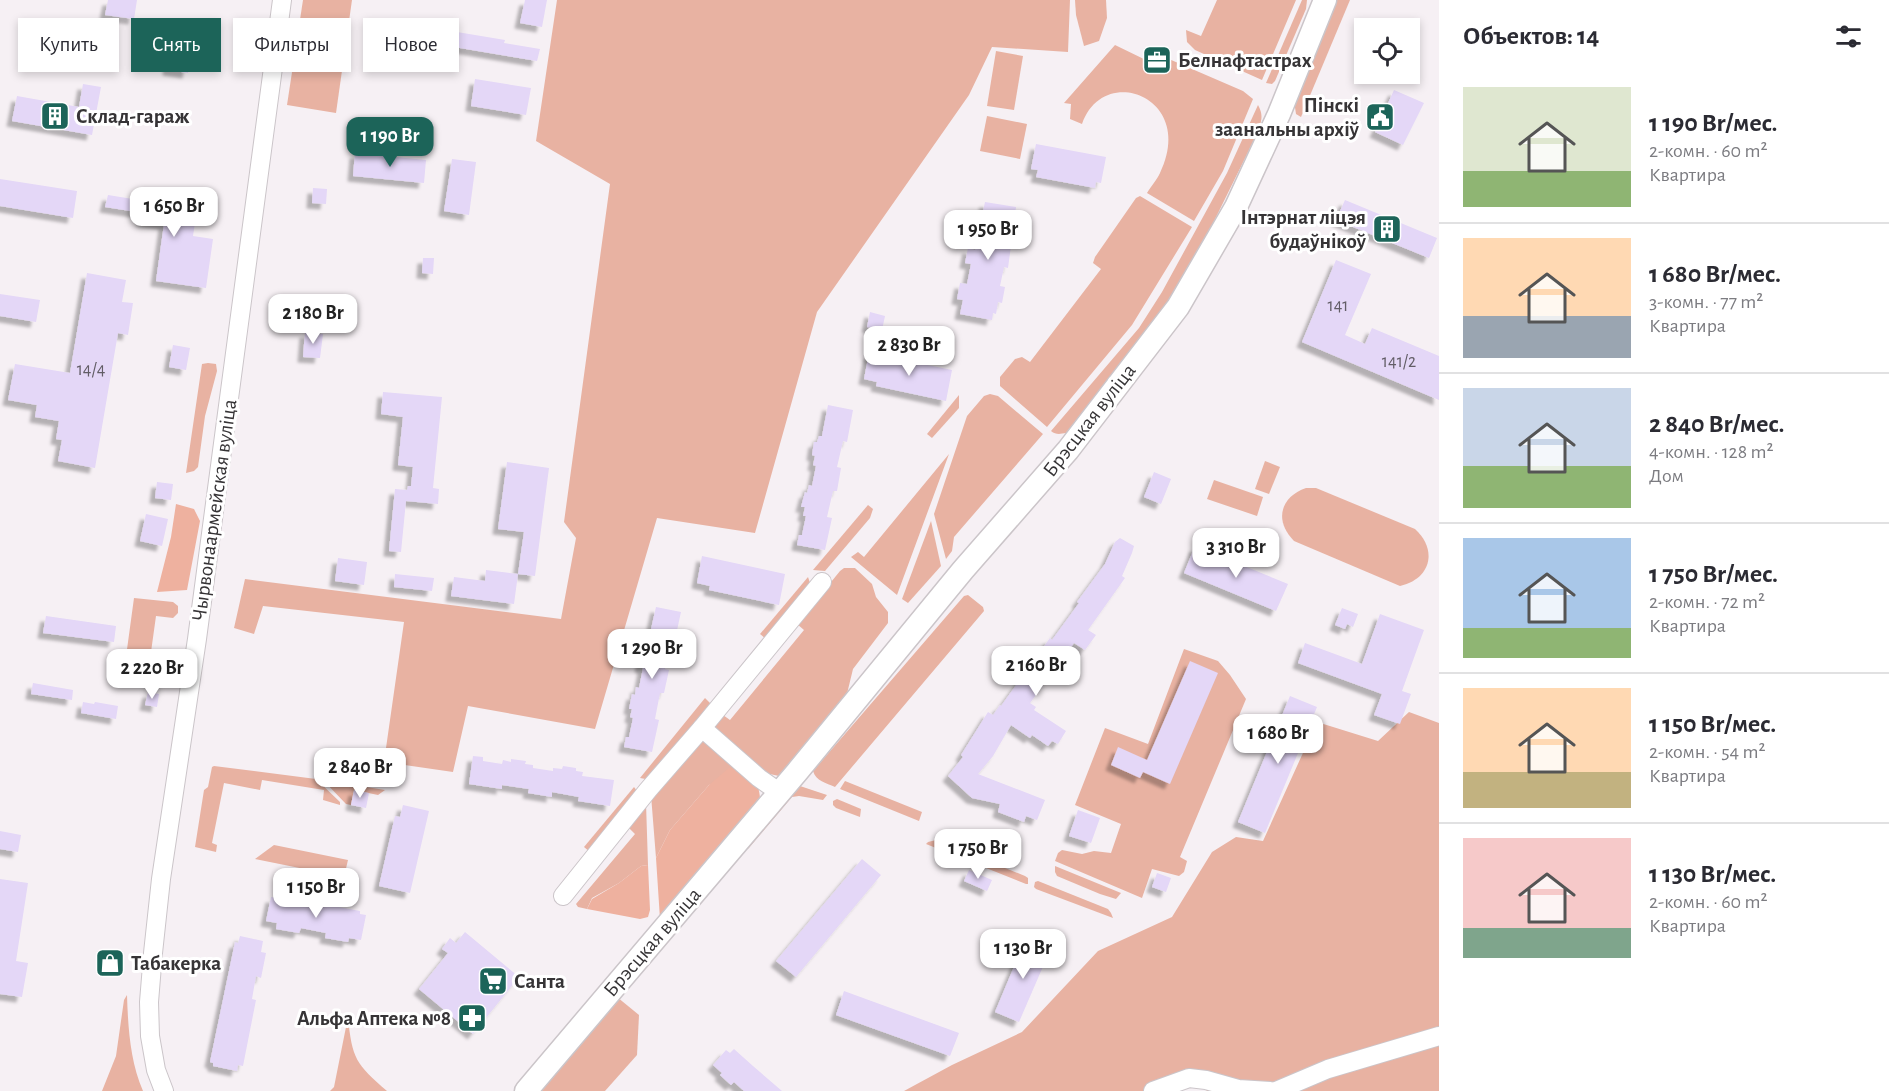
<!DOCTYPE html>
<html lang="ru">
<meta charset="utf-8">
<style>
:root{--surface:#fff;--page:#f2f2f3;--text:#2b2b33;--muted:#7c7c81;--line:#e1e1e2;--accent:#1c6459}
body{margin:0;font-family:"Alegreya Sans",sans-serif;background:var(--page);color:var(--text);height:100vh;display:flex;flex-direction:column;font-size:22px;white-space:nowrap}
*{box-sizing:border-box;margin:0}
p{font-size:20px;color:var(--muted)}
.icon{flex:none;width:33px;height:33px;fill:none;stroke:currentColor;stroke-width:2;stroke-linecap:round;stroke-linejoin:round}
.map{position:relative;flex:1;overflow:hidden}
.panel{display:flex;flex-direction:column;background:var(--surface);width:450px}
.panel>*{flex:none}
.guide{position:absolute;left:18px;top:18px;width:570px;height:54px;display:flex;gap:12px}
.fabs{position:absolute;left:1354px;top:18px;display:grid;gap:12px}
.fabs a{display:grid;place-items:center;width:66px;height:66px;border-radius:0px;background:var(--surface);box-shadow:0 3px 9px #0003;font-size:30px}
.price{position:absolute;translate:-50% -51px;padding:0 14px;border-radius:12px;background:#fff;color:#222;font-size:20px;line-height:39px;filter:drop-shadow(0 2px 3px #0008)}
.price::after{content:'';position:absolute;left:50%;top:36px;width:18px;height:14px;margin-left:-9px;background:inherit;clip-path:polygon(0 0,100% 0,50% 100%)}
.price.current{background:var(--accent);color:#fff}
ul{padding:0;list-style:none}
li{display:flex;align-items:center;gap:18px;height:150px;padding:0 24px}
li+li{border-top:2px solid var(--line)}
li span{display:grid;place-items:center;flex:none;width:168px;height:120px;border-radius:0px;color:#555}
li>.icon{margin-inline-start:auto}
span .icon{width:72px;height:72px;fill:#fffc;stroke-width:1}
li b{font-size:26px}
h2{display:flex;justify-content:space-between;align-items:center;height:72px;padding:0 24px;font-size:26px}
.chip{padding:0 21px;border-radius:0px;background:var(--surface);box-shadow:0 3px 9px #0003;font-size:21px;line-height:54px}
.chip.current{background:var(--accent);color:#fff}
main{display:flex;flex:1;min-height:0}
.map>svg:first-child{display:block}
</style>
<main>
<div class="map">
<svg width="1439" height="1091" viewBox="0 0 1439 1091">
<defs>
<filter id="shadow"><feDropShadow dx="-5.5" dy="5.5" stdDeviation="1.5" flood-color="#0004"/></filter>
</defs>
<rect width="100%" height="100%" fill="#f6f0f4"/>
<!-- green -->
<g fill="#e8b2a2">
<polygon points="303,0 352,0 336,113 287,105"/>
<polygon points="557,0 1070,0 1068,52 992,47 969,95 817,312 755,533 657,518 595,729 468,706 453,772 384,762 404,622 263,606 254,634 234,628 245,579 561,619 576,538 564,522 610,184 536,141"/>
<polygon points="1075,0 1106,0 1107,18 1099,41 1084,46 1076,15"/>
<polygon points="1217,0 1296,0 1262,80 1195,50 1187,42 1186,30 1201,36"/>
<polygon points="1302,0 1307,0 1306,9 1275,81 1272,84 1266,83"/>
<polygon points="1332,0 1350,0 1301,117 1296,114 1294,101"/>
<path d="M1115,45L1150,62L1155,53L1243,91L1253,99L1223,171L1194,221L1147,193C1151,186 1157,180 1160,173C1197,97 1103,62 1082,124L1070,119L1071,104L1064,103Z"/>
<polygon points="996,51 1023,56 1014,110 987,106"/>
<path d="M1258,105C1265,117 1260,125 1256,136L1188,274L1178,291L1066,433C1060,434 1056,435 1051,431L1139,328L1162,292L1227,173Z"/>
<polygon points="987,116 1027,124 1020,159 980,151"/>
<polygon points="1140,196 1192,227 1132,325 1047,427 1000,386 1000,377 1015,359 1022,357 1030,362 1101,269 1093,263 1095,257 1136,198"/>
<polygon points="208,363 216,364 217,371 205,416 198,467 194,471 186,473 202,364"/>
<polygon points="990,394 998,396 1043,434 954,537 952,551 946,559 934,514 967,416 984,396"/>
<polygon points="959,395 959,408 932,438 927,434"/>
<polygon points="949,454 897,595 851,557 858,552 864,557"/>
<polygon points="1265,461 1280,467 1269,494 1255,489"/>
<polygon points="1214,480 1263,497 1257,516 1207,499"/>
<path d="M1306,488H1316L1415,529C1438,550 1431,579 1400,586L1294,541C1274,521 1280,497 1306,488Z"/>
<polygon points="868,505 873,509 870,518 825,571 813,570"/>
<polygon points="931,521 941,566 908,603 902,599"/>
<polygon points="844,568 855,568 872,584 876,597 888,612 888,623 853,669 845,702 779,776 765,773 715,731 713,725 723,715 730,720 804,630 797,624 840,571"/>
<polygon points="808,577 810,583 766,639 760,634"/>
<path d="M968,595L983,607L984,611L835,787C826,783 816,781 813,771L964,596Z"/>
<polygon points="134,598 173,602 178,606 178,613 173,618 156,616 151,652 170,656 172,664 165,669 125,664"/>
<polygon points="1184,649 1218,661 1230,675 1246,699 1180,857 1187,861 1184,872 1179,876 1152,869 1142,898 1055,861 1058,853 1062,850 1082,854 1094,851 1111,853 1121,824 1075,805 1105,728 1148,744"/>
<polygon points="705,698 711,704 651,780 640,778"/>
<polygon points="1409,712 1439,723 1439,1091 1207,1091 1192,1070 1161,1091 904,1091 952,1065 1022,1032 1098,951 1172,917 1212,852 1236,837 1263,841 1317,722 1378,741"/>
<polygon points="702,740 745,771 709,785 670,830 656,858 651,795"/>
<polygon points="214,766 316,779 340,802 340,805 323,800 324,790 262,780 260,790 224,783 212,843 217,845 216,852 195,847 204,790 208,787 212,767"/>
<polygon points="323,780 385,790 378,795 354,790 351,805 346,804"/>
<polygon points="845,781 922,812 919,821 840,789"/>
<polygon points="800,786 827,795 823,800 799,796 792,797 748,849 753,834 793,787"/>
<polygon points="634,787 637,791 590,852 584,847"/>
<polygon points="837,799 861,809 860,817 836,808 833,805 833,801"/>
<polygon points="646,803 648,865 641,866 619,883 592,898 587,909 578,907 576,904 635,834 628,827"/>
<polygon points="936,840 1025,876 1028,878 1028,884 1026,884 926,844 928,842"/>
<polygon points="274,845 348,860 344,877 255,859"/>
<polygon points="1055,866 1121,893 1116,899 1100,894 1057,876 1055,872"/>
<polygon points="1038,881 1108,909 1111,913 1113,918 1036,889 1034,887 1035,882"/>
<path d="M127,995C128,1027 130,1061 143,1091H102L116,1056L124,1000Z"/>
<polygon points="617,997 639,1015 637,1055 605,1091 539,1091"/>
<path d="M348,1017C352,1059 356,1064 387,1091H330L334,1087Z"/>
</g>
<!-- forest -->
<g fill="#eeb19f">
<polygon points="176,504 194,509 200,521 187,590 157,592 171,537"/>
<path d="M729,768C734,769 740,769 744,771C757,777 761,792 760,805L660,919L656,858L670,830L709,785Z"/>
<polygon points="648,865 650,910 648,917 640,919 587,909 592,899 619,883 641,866"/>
</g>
<!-- building -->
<g fill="#e4d7f7" filter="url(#shadow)">
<polygon points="108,0 137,0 134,19 105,15"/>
<polygon points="525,0 547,0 542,27 520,23"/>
<polygon points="457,32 505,40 504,43 540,49 537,61 454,47"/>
<polygon points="167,44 192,49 188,73 168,70 169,61 164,60"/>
<polygon points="475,79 531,88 526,115 471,106"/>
<polygon points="83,84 101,87 92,135 12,121 17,96 79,107"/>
<polygon points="1394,90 1424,103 1403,145 1375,132 1379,124 1375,122 1380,110 1384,112"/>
<polygon points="1036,144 1106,157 1101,183 1096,182 1095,188 1036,177 1038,170 1031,169"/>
<polygon points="355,153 426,160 424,183 353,176"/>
<polygon points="452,159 476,162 469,215 444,211"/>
<polygon points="0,179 77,191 73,218 0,206"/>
<polygon points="313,188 327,189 326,204 312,203"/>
<polygon points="108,195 145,201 146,195 198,203 193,236 213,239 206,288 156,281 164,224 142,221 143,213 105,207"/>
<polygon points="1345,200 1437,238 1429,258 1336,220"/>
<polygon points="985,202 1016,207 1015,214 1020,215 1017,232 1013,231 1008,268 1004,267 1000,286 1005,287 1002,303 998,302 996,314 993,313 992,320 960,314 963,300 957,299 960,283 967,284 971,264 965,263 968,248 975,250 979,228 973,227 976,210 983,211"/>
<polygon points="423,258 434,258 433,274 422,273"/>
<polygon points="1336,260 1371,274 1345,335 1365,344 1372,328 1439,356 1439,400 1302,342"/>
<polygon points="87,273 126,280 122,302 133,303 128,335 118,333 95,468 58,461 62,440 56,439 59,421 35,417 37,405 8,400 15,364 70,373"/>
<polygon points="0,294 40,300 36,322 0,316"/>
<polygon points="870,312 885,316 882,330 867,327"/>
<polygon points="305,332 323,334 320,358 303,357"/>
<polygon points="173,345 190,348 186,370 169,367"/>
<polygon points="869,353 952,370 946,401 876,386 877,382 864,379"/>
<polygon points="383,392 442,397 433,488 439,489 438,504 406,501 401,552 389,551 395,489 407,490 408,486 411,486 413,467 398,465 403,417 381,414"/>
<polygon points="828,405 853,410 847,442 843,441 837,467 841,468 837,491 833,491 827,517 832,518 825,550 797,545 799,535 802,535 806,516 803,516 805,507 801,507 805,492 807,493 809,485 812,486 816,466 813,465 815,456 812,455 814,442 817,442 819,436 822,436"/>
<polygon points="507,462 549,468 535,576 518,574 524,532 498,529"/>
<polygon points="1154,472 1171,479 1161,504 1144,497"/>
<polygon points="157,482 173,484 171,500 155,498"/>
<polygon points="146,514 168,519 162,546 140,541"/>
<polygon points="1120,538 1134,546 1132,553 1122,576 1125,578 1088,630 1096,635 1085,650 1074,643 1030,703 1036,707 1034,710 1066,731 1058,744 1052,741 1048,746 1032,735 1030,738 1011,725 993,756 978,774 1045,800 1037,820 1026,816 1024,822 998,812 1000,804 972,798 948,776 963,757 961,755 988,712 993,715 1000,705 1001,706 1050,638 1052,640 1079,603 1077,602 1105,564 1115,542"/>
<polygon points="1195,546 1288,584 1276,611 1184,573"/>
<polygon points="702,556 785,574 779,605 709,590 710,586 697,583"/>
<polygon points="338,558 367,562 364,585 335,581"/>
<polygon points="486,570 518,574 514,604 451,596 454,577 485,581"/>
<polygon points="395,574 434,578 432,591 394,587"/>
<polygon points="656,607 681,612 674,644 670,643 665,669 669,670 664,693 660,693 655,719 659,720 652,752 624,747 626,737 629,737 633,718 630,717 632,709 629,709 632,694 635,695 636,687 639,688 643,668 640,667 642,658 639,657 642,644 645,644 646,638 649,638"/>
<polygon points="1342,608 1358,614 1353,627 1347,624 1345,629 1335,625"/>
<polygon points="1380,614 1424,630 1402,691 1411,694 1400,724 1374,715 1382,694 1298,663 1305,643 1362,664"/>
<polygon points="46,616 116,626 114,642 43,633"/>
<polygon points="1190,661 1218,673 1170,784 1143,772 1140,778 1111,765 1118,747 1147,760"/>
<polygon points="33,683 73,690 72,700 31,694"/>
<polygon points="148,692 159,694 157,707 145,705"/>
<polygon points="1290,696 1317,707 1265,833 1238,822"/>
<polygon points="83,702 94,704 95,702 118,706 116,719 81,713"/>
<polygon points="473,756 483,757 483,761 502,764 503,760 511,762 511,759 526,761 525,764 533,765 533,768 553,771 553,768 562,769 563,766 576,768 576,771 583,772 582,776 614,780 610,806 578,801 579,797 552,792 552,797 528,793 529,789 502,785 502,789 469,784"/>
<polygon points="354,790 369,793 366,808 351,805"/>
<polygon points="403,805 429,811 410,893 379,886 395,816 400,817"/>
<polygon points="1078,810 1100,818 1091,843 1069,836"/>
<polygon points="0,831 21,835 18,852 0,849"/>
<polygon points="862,859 881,875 796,977 776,961"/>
<polygon points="969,870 992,880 987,891 964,881"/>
<polygon points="1157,873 1171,878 1166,892 1152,887"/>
<polygon points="0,879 28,883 16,961 28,963 22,997 0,994"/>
<polygon points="279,896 360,911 360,914 366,915 361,940 349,938 348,942 325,938 326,933 301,928 299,933 276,929 277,923 266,921 271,897 278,898"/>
<polygon points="465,932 519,977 473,1034 419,989 448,953 442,949 450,938 456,943"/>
<polygon points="240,936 263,941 261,952 266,953 261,978 256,976 252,999 256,1000 243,1066 238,1065 237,1071 213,1066 213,1063 210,1062 235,942 238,943"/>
<polygon points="1026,938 1051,948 1019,1022 995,1012"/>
<polygon points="844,991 959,1033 950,1056 836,1015"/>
<polygon points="734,1049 753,1066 782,1091 744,1091 734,1082 731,1085 720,1075 722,1073 713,1065 726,1050 730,1053"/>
</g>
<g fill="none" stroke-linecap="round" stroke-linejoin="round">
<!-- minor casing -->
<g stroke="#cbc5c9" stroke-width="20">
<g id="minor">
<polyline points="702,728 822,582"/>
<polyline points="563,896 648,790 702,728 759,778 779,792"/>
<polyline points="164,1091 156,1070 150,1036 149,1002 153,953 161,879 197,639 282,0"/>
<polyline points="1153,1091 1189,1078 1206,1080 1238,1089 1270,1091"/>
<polyline points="1276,1091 1328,1069 1439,1036"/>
</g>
</g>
<!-- major casing -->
<g stroke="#cbc5c9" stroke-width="25">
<polyline id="major" points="526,1091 797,772 963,570 1068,450 1178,307 1236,207 1279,114 1325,0"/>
</g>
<!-- minor -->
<use href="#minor" stroke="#fff" stroke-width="18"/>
<!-- major -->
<use href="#major" stroke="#fff" stroke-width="22"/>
</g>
<!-- icons -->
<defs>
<g id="office-square" transform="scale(1.5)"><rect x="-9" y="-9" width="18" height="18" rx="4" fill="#1c6459" stroke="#fff"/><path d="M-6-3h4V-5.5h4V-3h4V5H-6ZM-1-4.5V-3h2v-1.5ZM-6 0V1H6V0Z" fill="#fff"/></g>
<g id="building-square" transform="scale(1.5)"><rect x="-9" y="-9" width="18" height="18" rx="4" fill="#1c6459" stroke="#fff"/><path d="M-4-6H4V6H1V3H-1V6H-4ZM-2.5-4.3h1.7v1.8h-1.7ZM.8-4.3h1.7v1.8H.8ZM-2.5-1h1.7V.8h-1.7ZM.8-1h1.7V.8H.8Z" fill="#fff"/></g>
<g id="civic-square" transform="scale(1.5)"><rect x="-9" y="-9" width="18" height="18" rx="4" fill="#1c6459" stroke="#fff"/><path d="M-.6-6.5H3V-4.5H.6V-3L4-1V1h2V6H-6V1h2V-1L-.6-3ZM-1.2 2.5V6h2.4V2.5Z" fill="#fff"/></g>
<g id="shop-square" transform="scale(1.5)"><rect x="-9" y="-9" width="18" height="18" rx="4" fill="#1c6459" stroke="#fff"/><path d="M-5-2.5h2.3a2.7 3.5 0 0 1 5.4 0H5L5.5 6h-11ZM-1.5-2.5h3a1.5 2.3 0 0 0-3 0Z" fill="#fff"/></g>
<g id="supermarket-square" transform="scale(1.5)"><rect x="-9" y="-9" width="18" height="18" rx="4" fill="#1c6459" stroke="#fff"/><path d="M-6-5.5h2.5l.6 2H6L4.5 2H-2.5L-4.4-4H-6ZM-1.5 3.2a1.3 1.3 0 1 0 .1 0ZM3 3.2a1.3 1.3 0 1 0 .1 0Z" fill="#fff"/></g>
<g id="pharmacy-square" transform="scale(1.5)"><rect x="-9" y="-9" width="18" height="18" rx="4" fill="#1c6459" stroke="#fff"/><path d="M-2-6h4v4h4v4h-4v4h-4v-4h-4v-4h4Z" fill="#fff"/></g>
</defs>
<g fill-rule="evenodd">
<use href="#office-square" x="1157" y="60"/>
<use href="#building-square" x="55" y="116"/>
<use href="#civic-square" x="1380" y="117"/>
<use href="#building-square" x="1387" y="229"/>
<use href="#shop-square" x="110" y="963"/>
<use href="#supermarket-square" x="493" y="981"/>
<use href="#pharmacy-square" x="472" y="1018"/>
</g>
<g text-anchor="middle" stroke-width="6" stroke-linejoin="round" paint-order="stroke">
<!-- number labels -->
<g font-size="18" fill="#625d66">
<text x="1338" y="311">141</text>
<text x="1399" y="367">141/2</text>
<text x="91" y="375">14/4</text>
</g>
<!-- poi labels -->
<g font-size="21" font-weight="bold" fill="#363436" stroke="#fff" text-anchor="start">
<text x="1178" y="67">Белнафтастрах</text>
<text x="1359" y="112" text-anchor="end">Пінскі<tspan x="1359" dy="24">заанальны архіў</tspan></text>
<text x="76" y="123">Склад-гараж</text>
<text x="1366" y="224" text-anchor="end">Інтэрнат ліцэя<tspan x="1366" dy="24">будаўнікоў</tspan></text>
<text x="131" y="970">Табакерка</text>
<text x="514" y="988">Санта</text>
<text x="451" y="1025" text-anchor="end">Альфа Аптека №8</text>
</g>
<!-- street labels -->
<g font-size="21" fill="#363436" stroke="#fff">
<text transform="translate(1089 420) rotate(-52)" y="7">Брэсцкая вуліца</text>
<text transform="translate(214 510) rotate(-82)" y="7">Чырвонаармейская вуліца</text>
<text transform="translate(652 942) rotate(-49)" y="7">Брэсцкая вуліца</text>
</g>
</g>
</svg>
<div class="fabs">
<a><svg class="icon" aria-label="locate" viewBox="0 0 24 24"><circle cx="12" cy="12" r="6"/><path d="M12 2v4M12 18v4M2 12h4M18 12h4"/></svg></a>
</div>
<b class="price current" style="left:390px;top:168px">1 190 Br</b>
<b class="price" style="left:174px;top:238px">1 650 Br</b>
<b class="price" style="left:988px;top:261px">1 950 Br</b>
<b class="price" style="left:313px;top:345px">2 180 Br</b>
<b class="price" style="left:909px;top:377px">2 830 Br</b>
<b class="price" style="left:1236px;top:579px">3 310 Br</b>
<b class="price" style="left:652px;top:680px">1 290 Br</b>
<b class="price" style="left:1036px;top:697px">2 160 Br</b>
<b class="price" style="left:152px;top:700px">2 220 Br</b>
<b class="price" style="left:1278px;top:765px">1 680 Br</b>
<b class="price" style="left:360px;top:799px">2 840 Br</b>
<b class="price" style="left:978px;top:880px">1 750 Br</b>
<b class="price" style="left:316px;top:919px">1 150 Br</b>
<b class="price" style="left:1023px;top:980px">1 130 Br</b>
<div class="guide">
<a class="chip">Купить</a>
<a class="chip current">Снять</a>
<a class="chip">Фильтры</a>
<a class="chip">Новое</a>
</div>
</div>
<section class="panel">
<h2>Объектов: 14<svg class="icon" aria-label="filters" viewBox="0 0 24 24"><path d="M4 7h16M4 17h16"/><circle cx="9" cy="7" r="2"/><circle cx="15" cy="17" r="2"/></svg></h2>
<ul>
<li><span style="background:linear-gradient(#dfe7d0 70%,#8fb573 0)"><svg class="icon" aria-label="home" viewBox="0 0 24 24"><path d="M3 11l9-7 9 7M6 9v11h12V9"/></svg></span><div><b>1 190 Br/мес.</b><p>2-комн. · 60 m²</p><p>Квартира</p></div></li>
<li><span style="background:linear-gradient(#ffd9b3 65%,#9aa5b1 0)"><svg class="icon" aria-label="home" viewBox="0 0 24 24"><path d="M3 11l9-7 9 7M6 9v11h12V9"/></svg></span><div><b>1 680 Br/мес.</b><p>3-комн. · 77 m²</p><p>Квартира</p></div></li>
<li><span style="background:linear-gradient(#c9d6e8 65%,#8fb573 0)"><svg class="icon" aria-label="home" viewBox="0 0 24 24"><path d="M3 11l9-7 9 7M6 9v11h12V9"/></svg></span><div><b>2 840 Br/мес.</b><p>4-комн. · 128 m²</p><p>Дом</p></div></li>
<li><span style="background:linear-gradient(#a9c7e8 75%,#8fb573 0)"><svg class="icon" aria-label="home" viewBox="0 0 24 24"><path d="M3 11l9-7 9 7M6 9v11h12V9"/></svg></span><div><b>1 750 Br/мес.</b><p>2-комн. · 72 m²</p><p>Квартира</p></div></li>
<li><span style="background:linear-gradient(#ffd9b3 70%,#c2b280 0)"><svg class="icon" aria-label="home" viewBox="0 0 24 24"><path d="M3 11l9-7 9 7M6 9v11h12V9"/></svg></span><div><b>1 150 Br/мес.</b><p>2-комн. · 54 m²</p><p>Квартира</p></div></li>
<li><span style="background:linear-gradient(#f6c9c9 75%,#7fa58c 0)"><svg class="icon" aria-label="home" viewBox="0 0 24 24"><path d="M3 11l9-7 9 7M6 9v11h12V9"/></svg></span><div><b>1 130 Br/мес.</b><p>2-комн. · 60 m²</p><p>Квартира</p></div></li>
</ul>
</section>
</main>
